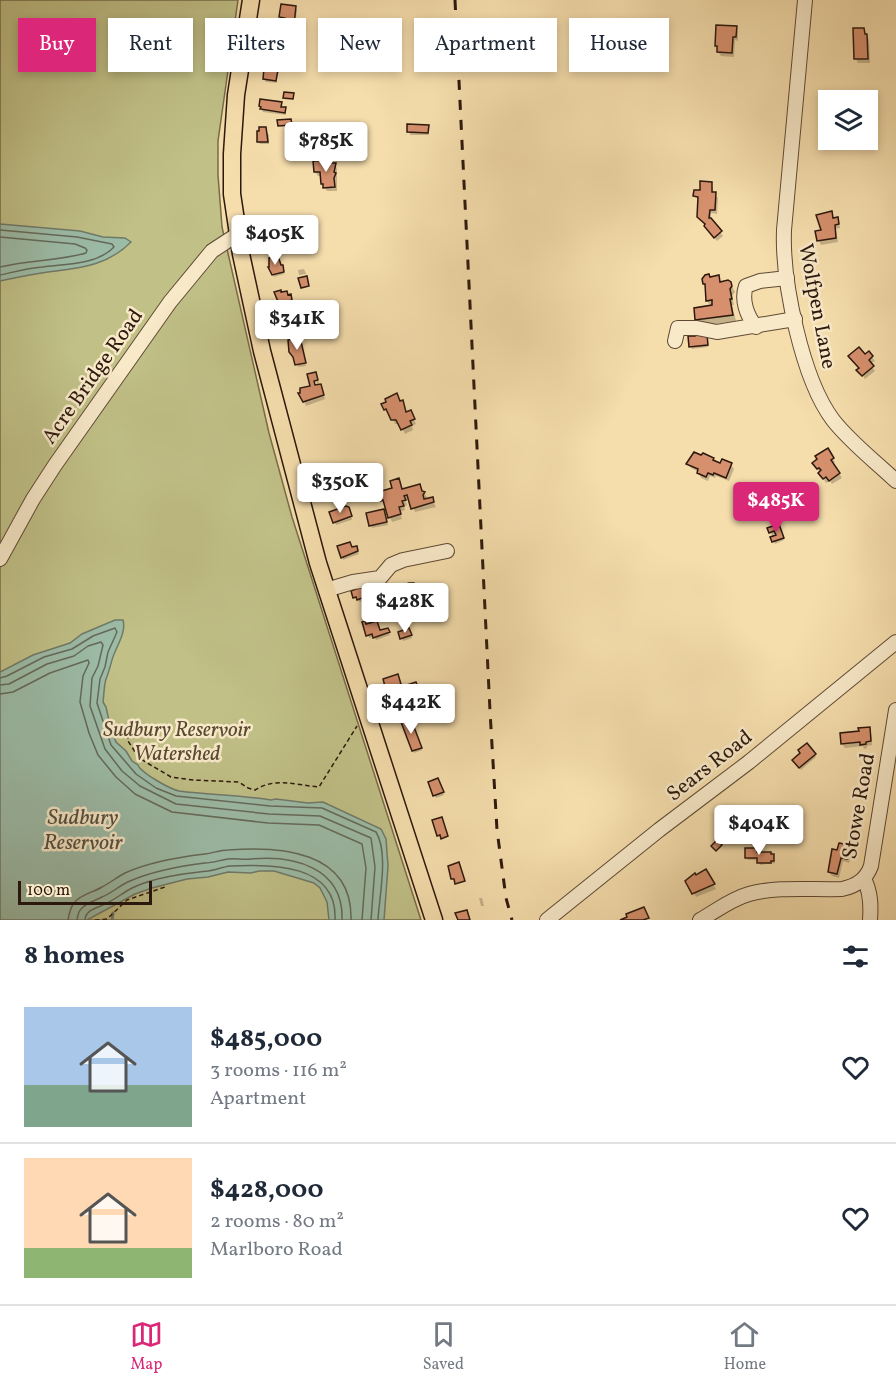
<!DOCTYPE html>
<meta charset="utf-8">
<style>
:root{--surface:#fff;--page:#f2f2f3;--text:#1f2937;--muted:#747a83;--line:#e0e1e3;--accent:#db2777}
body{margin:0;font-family:Vollkorn,serif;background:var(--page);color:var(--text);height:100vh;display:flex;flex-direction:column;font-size:22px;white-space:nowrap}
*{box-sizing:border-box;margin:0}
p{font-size:20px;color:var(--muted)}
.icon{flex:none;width:33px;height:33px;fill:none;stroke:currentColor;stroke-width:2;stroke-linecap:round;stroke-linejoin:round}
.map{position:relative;height:920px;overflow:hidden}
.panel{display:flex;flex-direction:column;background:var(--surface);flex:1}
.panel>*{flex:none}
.guide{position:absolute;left:18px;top:18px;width:861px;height:54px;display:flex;gap:12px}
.tools{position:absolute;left:818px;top:90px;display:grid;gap:12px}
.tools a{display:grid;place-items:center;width:60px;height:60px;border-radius:0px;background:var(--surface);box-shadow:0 3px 9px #0003;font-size:30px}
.scale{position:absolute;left:18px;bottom:15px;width:134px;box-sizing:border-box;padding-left:6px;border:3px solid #2c180d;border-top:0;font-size:16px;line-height:21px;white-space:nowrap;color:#2c180d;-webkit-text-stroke:4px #f8e9c9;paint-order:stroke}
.price{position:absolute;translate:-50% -51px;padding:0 14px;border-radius:6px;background:#fff;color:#222;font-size:20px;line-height:39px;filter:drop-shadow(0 2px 3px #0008)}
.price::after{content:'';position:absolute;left:50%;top:36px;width:18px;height:14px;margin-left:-9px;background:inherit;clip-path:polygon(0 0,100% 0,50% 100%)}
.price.active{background:var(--accent);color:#fff}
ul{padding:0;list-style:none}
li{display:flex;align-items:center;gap:18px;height:150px;padding:0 24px}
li+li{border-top:2px solid var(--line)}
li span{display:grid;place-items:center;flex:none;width:168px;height:120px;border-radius:0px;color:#555}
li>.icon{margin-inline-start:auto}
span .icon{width:72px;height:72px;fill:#fffc;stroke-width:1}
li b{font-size:26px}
h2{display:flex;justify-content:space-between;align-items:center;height:72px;padding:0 24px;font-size:26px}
.pill{padding:0 21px;border-radius:0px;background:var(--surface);box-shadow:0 3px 9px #0003;font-size:21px;line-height:54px}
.pill.active{background:var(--accent);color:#fff}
.tabs{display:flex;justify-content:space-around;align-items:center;height:84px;border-top:2px solid var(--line);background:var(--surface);font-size:16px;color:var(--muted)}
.tabs a{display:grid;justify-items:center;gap:3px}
.tabs .active{color:var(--accent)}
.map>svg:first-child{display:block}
</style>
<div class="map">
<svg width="896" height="920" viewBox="0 0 896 920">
<rect width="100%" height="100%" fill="#f5ddac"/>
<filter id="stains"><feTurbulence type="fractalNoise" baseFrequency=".00333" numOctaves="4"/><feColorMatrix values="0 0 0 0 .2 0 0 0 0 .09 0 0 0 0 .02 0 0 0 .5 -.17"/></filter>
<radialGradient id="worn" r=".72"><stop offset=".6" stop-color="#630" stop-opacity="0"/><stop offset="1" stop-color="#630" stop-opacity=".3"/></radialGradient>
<!-- green -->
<polygon fill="#c0c087" stroke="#766c4a" stroke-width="1.5" points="0,0 238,0 218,141 218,175 222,227 269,433 292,517 421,920 0,920"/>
<!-- water -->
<g fill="#9cbca8" stroke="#6f7a6a" stroke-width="1.5">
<path d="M0,224L80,231L103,237L125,238L131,242C105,268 76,268 42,273C28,275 14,278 0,281Z"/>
<path d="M115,620H123C126,631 119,642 115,652C111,660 110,670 106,679C104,685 104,695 103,702L106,707L110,725L116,742L126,751L132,761L138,765C141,773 170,789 179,791C210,795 240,795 271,800L276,799L308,803L323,802L381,829L386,839L388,866L384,920H329L327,902L320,888L314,883L274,871H259L251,873L228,872L208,877L187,879L152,888L135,894L87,920H0V672L33,655L70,643L82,634Z"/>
</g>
<!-- shadow -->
<g fill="#0003">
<polygon points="295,7 297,10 295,27 287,26 286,20 282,19 281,17"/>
<polygon points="736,27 738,32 738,41 735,40 734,57 721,56 718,52"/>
<polygon points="864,29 869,40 870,63 858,63 856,59"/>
<polygon points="285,50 286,53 284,65 271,62 270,60"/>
<polygon points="277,71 277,83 266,82 264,79"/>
<polygon points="281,103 282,108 286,111 286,115 263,112 260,106"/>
<polygon points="409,126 428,126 429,135 410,135"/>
<polygon points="265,129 269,135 269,144 260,144 258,142"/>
<polygon points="335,164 337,169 337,191 327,191 322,184 322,176 318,176 315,172 329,165"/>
<polygon points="711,183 714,194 718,198 717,214 711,213 711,220 723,236 717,241 699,217 699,200 695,196"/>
<polygon points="831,213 834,219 837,219 839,223 840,228 836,229 838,242 821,245 819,241"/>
<polygon points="276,261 280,264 284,274 274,277 270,268"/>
<polygon points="304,269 306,274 299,275 298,270"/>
<polygon points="718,277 722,283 730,283 734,290 735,292 732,296 734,305 732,305 736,321 700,326 697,320 696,309 711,307 707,301 707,288 704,284 710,278"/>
<polygon points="288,296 292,298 293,303 281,306 280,303"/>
<polygon points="294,326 296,326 299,333 288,335 286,332"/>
<polygon points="706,336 708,347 692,349 691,346"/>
<polygon points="301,341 306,366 298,367 295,358"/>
<polygon points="865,356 872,357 875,361 870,364 875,371 865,379 853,361"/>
<polygon points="315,373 325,399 306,406 304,401 315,386 319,386 312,374"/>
<polygon points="402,402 407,413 412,416 416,424 412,426 413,430 405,434 400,424 395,424 390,413 388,413 385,409"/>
<polygon points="827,450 835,462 833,464 842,478 832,484 830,481 826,483 814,463"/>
<polygon points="713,459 715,463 731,465 734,469 729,481 716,476 715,478 710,476 708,481 701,478 699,472 691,468 688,464"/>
<polygon points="399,480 403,491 419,486 427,497 424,501 432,499 436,507 415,512 410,499 405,500 407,505 404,506 405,510 400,512 402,519 392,522 383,501 391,499"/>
<polygon points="350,511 352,519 351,520 336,525 331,513"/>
<polygon points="384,513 388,525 372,528 371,525"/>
<polygon points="780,528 784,540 775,544 772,538 778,536 777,533 772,535 770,532"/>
<polygon points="339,547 357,550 359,554 343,560"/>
<polygon points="413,584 416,596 408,599 404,586"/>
<polygon points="370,591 373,597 360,602 355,597"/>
<polygon points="366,626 380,632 389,632 390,635 376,640 374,636 369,638"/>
<polygon points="410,632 412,638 403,641 400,633"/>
<polygon points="398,679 401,687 393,689 395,694 390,695 389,693"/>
<polygon points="412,723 422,750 414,753 413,751"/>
<polygon points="869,728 871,733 872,745 867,746 867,748 864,749 863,746 845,748 842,744"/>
<polygon points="802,753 815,755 816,757 801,770 795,762"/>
<polygon points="439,783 444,795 436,798 434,795"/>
<polygon points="849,846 852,851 849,863 843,861 839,878 832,876 829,872"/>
<polygon points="756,850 757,852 773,856 775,863 760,865 759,860 748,860 746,858"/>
<polygon points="705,871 716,889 696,897 687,882"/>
<polygon points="479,898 482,898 484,906 481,906"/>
</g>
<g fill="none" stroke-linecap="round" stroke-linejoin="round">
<!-- shore -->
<g stroke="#646a5a" stroke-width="1.5">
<path d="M0,230L77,237L112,244L114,247C97,265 65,264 42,267C28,268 14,272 0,275"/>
<path d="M0,237L75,244L85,248L87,250L86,253C58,261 28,260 0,267"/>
<path d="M0,678L7,676L44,657L72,649L93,636L115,628L117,632L108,652L105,667L100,679L97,703L111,745L136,774L156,788L176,796L270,806L322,808L376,832C389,853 379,897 378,920"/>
<polyline points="0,685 9,684 47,664 74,656 88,646 101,642 103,645 98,666 92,678 90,706 105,749 122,771 140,786 176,804 269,814 320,816 371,838 375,867 371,920"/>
<polyline points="0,694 13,692 50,673 88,660 89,663 83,676 80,702 89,733 98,755 116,777 135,794 172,812 268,823 319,825 362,844 366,868 362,920"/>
<path d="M68,920C69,914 70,908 74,903C81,894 92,893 102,887C110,883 117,877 125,873C149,862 179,857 205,854C213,853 220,850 228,850C279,846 353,850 351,920"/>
<path d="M77,920C78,915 78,911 82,908C88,902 95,901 102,897C112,893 120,885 130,881C153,871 181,866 205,863C213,863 220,860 228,859C235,858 243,860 251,859C293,855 344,867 342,920"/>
<path d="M85,920C86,908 100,908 109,902C117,898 124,892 132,888C155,877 183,874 208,871C215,870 223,867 230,866C270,864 338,863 335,920"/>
</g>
<!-- stream -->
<polyline stroke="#6f7a6a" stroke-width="3" points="112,920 113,913"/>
</g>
<!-- building -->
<g fill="#d6906d" stroke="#2c180d" stroke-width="1.5">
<polygon points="281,4 296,6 294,25 284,24 285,18 279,17"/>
<polygon points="716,25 737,26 736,37 733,37 732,53 717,52 717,46 715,46"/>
<polygon points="853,28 864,28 865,34 867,34 868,59 854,59"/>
<polygon points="270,46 286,49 283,63 268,60"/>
<polygon points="264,68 278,70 276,81 263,79"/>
<polygon points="284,92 294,93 293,99 283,98"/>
<polygon points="260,99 282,102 281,107 286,107 285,113 260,109 261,107 259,106"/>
<polygon points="291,119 292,125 278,126 277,120"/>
<polygon points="407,124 429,125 428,133 407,132"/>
<polygon points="259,127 266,127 268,142 257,142 257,131 259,131"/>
<polygon points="328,160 329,163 336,163 334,172 336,173 334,178 335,187 323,188 323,184 321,184 320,172 314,172 313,161"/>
<polygon points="700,181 712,182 712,192 716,192 715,210 710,210 709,218 711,218 722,231 714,238 704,226 705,224 697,217 698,197 693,196 694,190 700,190"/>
<polygon points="832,211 833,218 838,217 839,224 835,225 836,238 817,241 815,231 821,230 816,215"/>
<polygon points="275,257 276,260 279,259 281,265 283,265 284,272 272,275 268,267 269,267 269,258"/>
<polygon points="709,274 710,277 719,275 720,282 728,280 731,282 732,286 730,289 732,299 730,299 733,315 695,320 694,308 712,305 712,300 706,301 705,284 703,284 702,279 705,275"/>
<polygon points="307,276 309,286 301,288 298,278"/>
<polygon points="281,290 281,292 287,291 288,295 291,294 292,300 279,304 274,292"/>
<polygon points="313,305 315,313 306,315 304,307"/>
<polygon points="293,317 294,324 297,324 298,330 285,333 281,319"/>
<polygon points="695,332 707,335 708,345 689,347 688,336 695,336"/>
<polygon points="300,337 306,363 295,365 293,357 289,352 288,340"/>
<polygon points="859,347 865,354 869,351 873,356 869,360 874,366 862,376 856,370 859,368 848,356"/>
<polygon points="316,372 318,380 314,381 315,385 321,384 324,395 303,402 298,393 300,393 300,388 310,386 307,374"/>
<polygon points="397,393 400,401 403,400 406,412 411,410 415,419 410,421 412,425 401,430 396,420 391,420 386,409 384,410 381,404 386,402 385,399"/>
<polygon points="828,448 834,458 831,460 840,473 829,481 826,477 823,479 818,473 821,470 819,468 817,469 812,463 817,459 815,456"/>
<polygon points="694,452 701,455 703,453 714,458 713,460 720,463 722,459 732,463 726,478 714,473 713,475 708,473 706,477 697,473 698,469 686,464"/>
<polygon points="399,478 402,489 420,484 422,491 425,492 423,495 424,499 433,497 434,502 411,509 407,495 404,496 406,500 402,501 404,506 399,507 401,514 388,518 383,500 381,501 378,492 392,488 390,481"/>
<polygon points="346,506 349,507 352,516 333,523 329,512"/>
<polygon points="384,509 387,522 369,526 366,513"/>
<polygon points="779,524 784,538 772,542 770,537 776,535 774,531 769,533 767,528"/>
<polygon points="350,542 352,547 357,546 358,551 341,558 337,546"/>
<polygon points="409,583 414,583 416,594 405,597 403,585"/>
<polygon points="366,585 368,590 371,589 372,594 357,600 356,597 353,598 351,591"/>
<polygon points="365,621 366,624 377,621 380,630 388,628 390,632 373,638 372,634 366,636 362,622"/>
<polygon points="409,628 412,635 400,639 398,632"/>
<polygon points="398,674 401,684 393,687 395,691 387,694 383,679"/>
<polygon points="416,682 419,689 410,692 407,685"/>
<polygon points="411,719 422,748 412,751 401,722"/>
<polygon points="870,727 871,741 866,742 866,744 860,745 860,742 841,744 840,733 859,731 858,728"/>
<polygon points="807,743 816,754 799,768 792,760 800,753 798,750"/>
<polygon points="438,778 444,792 433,796 428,782"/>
<polygon points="442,817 448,836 441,839 440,835 437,836 432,820"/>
<polygon points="717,840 722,845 716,851 711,846"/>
<polygon points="839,843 850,845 847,859 841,858 837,874 828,872 832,849 837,850"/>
<polygon points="745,848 757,848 757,852 771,852 771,854 774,854 774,861 771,861 771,863 757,863 757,858 745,858"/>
<polygon points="459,862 465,881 455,884 454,879 451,879 448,866"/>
<polygon points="706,869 715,884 692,894 685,881 695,873 696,875"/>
<polygon points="644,907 649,918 643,920 620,920 627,917 626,914"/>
<polygon points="467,910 470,920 458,920 455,913"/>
</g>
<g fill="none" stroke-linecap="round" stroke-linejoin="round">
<!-- minor casing -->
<g stroke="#5e4935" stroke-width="16">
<g id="minor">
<path d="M805,0L784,230C782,281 802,379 833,420C851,443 875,461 896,481"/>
<path d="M756,327C747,316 741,300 746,286L760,281L787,278"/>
<polyline points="675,341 678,328 697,328 717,332 795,319"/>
<polyline points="0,559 33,499 55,465 170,302 212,251 238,234"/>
<polyline points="326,590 353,582 380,578 391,565 403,560 447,551"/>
<path d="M864,879C871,892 871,906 870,920"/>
<polyline points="547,920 659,830 749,762 896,642"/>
<path d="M700,920C716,911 731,899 749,894C778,886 811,890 842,889C856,886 866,880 871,866L896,710"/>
</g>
</g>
<!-- major casing -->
<g stroke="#2c180d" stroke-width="19">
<polyline id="major" points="251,0 236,95 232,154 232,194 241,254 262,351 318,563 434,920"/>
</g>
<!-- path -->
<g stroke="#2c180d" stroke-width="1.5" stroke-dasharray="4.5 3" stroke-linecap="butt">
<path d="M128,734V741L139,758L171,777L193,780L239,782L248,788L255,790C275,777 296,785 319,787L357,726"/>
<polyline points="95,920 107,919 127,900 165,887"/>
</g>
<!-- minor -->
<use href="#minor" stroke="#f8e9c9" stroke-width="14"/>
<!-- major -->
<use href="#major" stroke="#f5ddac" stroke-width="16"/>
<!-- rail -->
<polyline stroke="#2c180d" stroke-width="3" stroke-dasharray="10 10" stroke-linecap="butt" points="455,0 490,711 497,830 506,898 512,920"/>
</g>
<g text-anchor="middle" stroke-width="5" stroke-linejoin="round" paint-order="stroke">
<!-- street labels -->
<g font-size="21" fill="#2c180d" stroke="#f8e9c9">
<text transform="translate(818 306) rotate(79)" y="7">Wolfpen Lane</text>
<text transform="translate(92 376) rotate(-55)" y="7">Acre Bridge Road</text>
<text transform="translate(709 765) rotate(-38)" y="7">Sears Road</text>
<text transform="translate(858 806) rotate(-80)" y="7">Stowe Road</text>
</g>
<!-- park labels -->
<g font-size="21" font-style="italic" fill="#584a32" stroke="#f8e9c9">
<text x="177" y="736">Sudbury Reservoir<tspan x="177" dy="24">Watershed</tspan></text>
</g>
<!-- water labels -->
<g font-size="22" font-style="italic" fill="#535143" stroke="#f8e9c9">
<text x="83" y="824">Sudbury<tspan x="83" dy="25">Reservoir</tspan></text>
</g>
</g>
<rect width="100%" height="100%" filter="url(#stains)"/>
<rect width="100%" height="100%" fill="url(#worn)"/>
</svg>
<div class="tools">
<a><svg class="icon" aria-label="layers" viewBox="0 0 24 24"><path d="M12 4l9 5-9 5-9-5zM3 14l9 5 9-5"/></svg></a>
</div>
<div class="scale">100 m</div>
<b class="price" style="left:326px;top:173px">$785K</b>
<b class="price" style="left:275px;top:266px">$405K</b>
<b class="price" style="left:297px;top:351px">$341K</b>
<b class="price" style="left:340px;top:514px">$350K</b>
<b class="price active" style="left:776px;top:533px">$485K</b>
<b class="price" style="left:405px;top:634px">$428K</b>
<b class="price" style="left:411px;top:735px">$442K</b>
<b class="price" style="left:759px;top:856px">$404K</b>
<div class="guide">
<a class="pill active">Buy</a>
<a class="pill">Rent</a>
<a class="pill">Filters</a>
<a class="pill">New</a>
<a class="pill">Apartment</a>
<a class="pill">House</a>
</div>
</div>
<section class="panel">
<h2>8 homes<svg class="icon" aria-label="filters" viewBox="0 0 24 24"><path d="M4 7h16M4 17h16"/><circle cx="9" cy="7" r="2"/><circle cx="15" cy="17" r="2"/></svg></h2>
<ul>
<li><span style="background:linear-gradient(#a9c7e8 65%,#7fa58c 0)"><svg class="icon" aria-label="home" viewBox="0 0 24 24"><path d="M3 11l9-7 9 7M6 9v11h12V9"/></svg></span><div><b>$485,000</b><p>3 rooms · 116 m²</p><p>Apartment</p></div><svg class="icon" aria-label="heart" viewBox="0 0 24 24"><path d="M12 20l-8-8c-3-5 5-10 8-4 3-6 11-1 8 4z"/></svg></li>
<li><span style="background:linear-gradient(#ffd9b3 75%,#8fb573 0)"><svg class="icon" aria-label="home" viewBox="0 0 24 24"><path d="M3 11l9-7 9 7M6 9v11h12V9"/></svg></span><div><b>$428,000</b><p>2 rooms · 80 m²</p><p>Marlboro Road</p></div><svg class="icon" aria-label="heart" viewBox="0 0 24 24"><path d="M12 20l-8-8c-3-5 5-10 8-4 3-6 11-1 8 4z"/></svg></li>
</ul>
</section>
<nav class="tabs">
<a class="active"><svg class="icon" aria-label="map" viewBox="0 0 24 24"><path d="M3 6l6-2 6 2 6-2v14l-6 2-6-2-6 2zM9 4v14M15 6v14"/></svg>Map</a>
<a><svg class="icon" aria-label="saved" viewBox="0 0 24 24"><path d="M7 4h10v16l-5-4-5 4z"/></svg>Saved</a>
<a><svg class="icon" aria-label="home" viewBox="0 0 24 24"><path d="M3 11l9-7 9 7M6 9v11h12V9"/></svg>Home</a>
</nav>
